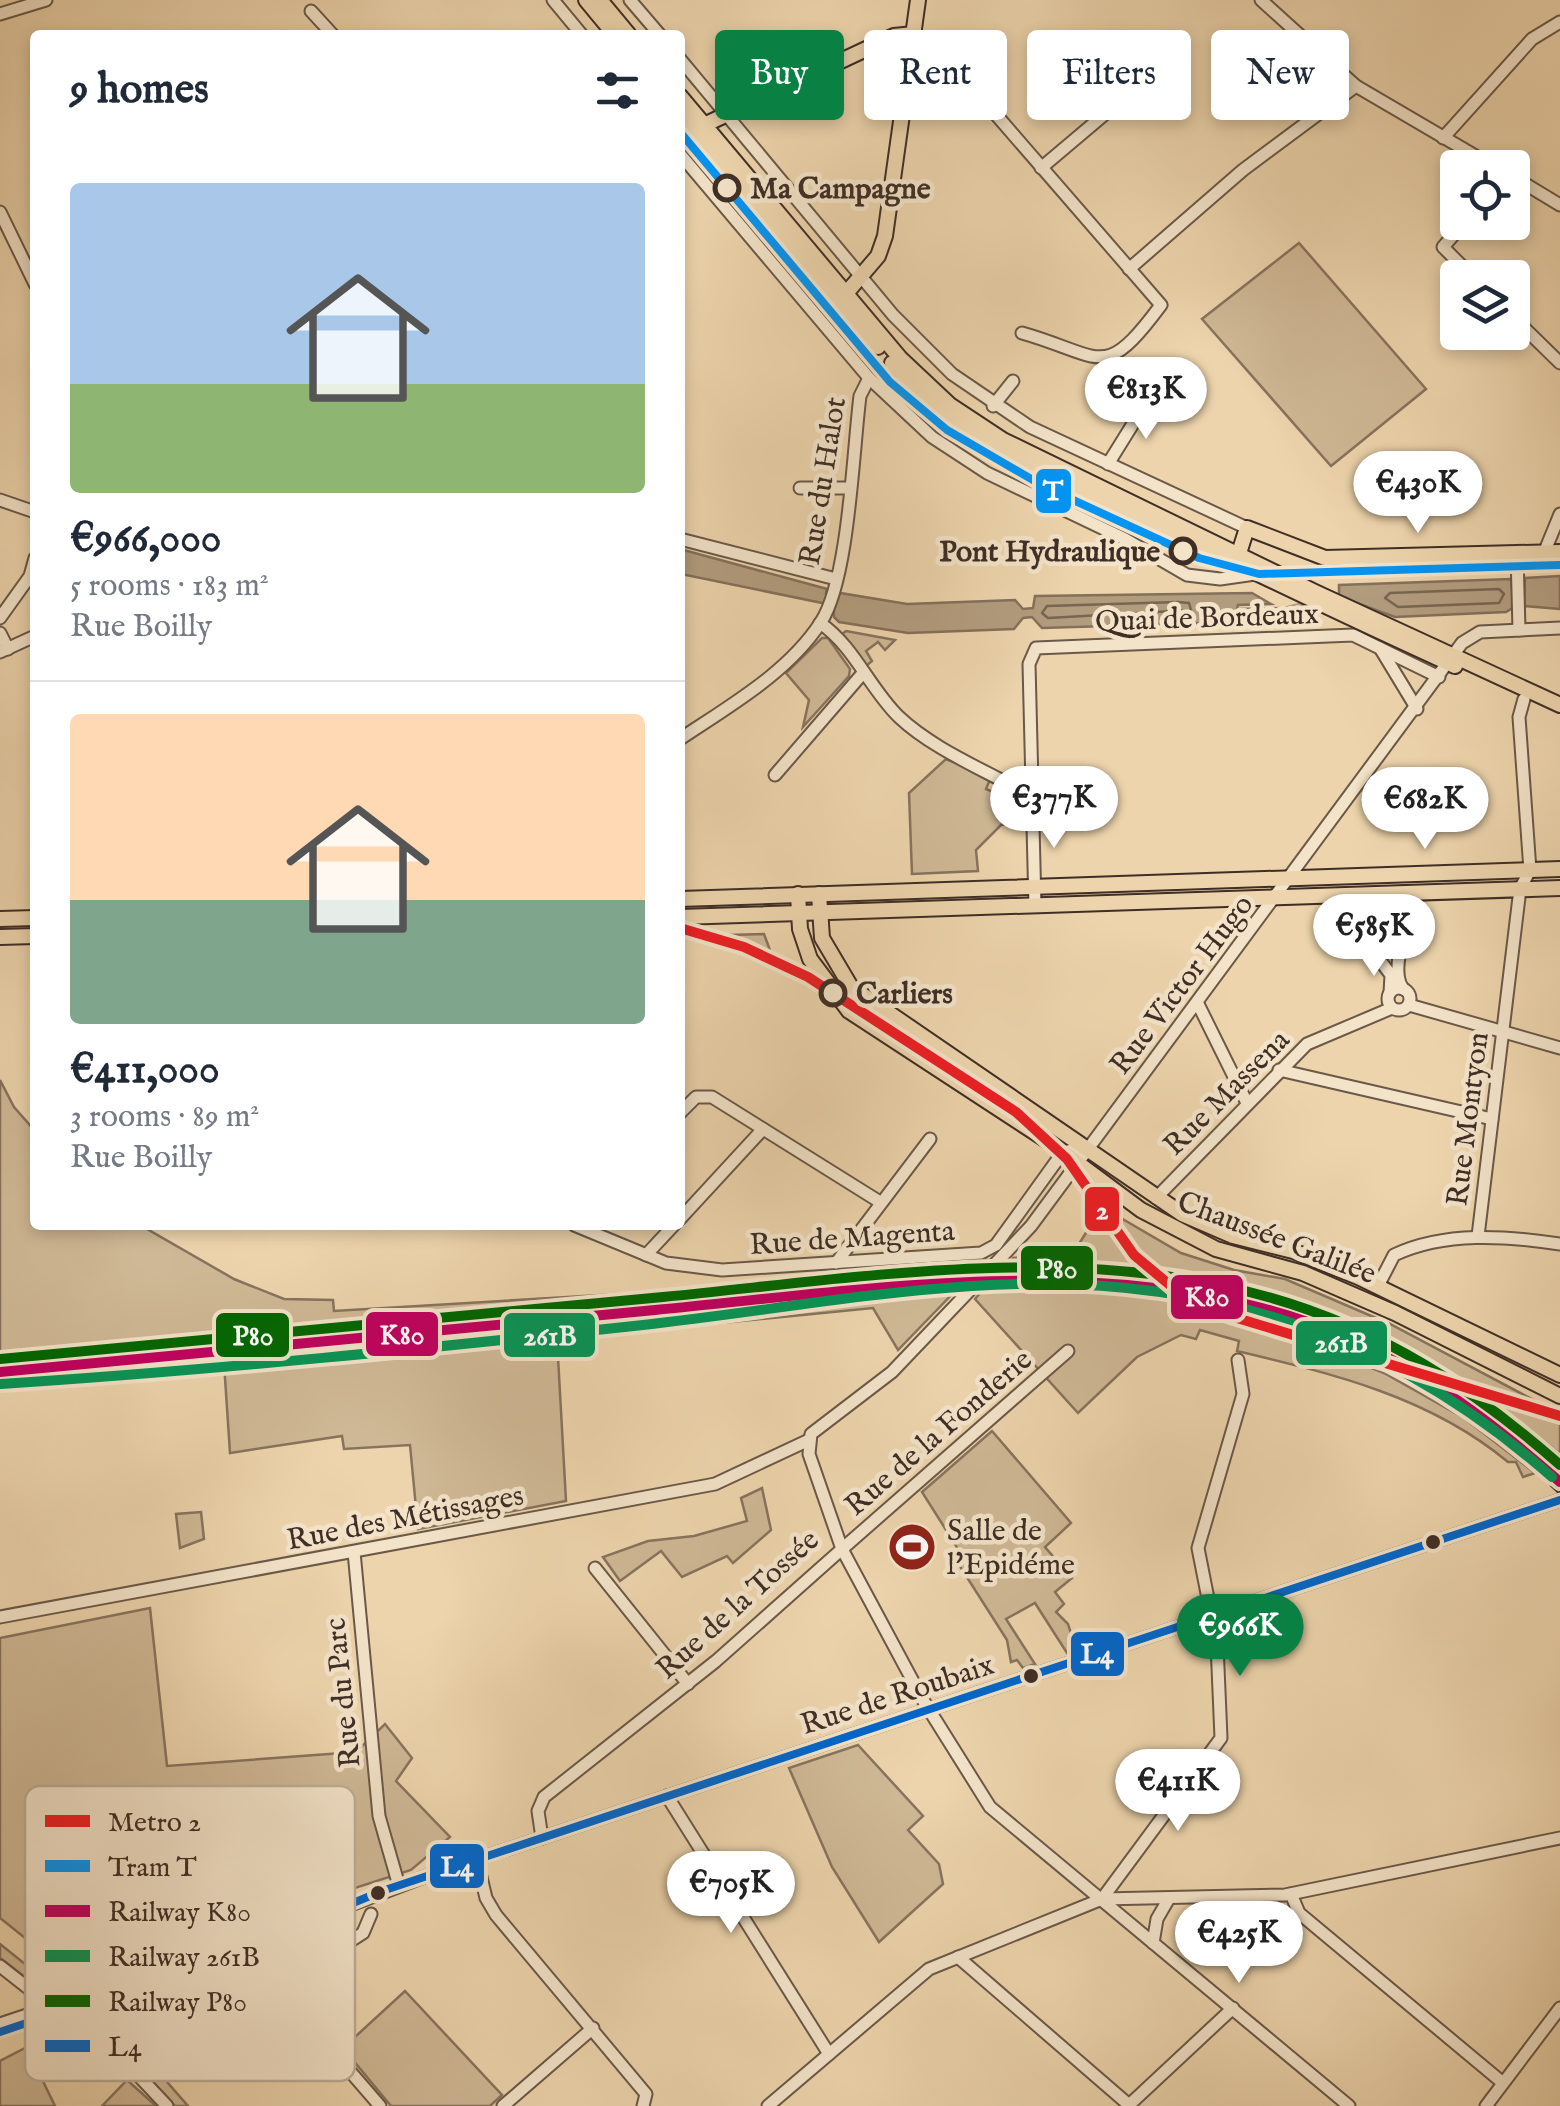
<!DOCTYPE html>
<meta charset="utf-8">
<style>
:root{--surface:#fff;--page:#f2f2f3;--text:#1f2937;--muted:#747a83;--line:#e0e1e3;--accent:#0b8043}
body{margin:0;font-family:"IM FELL English",serif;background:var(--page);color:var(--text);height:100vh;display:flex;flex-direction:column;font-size:38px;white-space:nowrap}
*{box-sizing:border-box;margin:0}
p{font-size:32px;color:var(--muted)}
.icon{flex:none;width:55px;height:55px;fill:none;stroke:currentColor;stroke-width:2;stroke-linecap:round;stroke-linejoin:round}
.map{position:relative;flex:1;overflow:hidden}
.drawer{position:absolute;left:30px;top:30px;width:655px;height:1200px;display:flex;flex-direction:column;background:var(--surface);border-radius:10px;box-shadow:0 5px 15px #0003}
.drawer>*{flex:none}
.guide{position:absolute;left:715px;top:30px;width:695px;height:90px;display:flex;gap:20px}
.buttons{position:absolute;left:1440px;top:150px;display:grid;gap:20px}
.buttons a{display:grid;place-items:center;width:90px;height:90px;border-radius:10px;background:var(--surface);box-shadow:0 5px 15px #0003;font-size:50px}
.price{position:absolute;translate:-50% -85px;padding:0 22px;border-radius:35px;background:#fff;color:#222;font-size:32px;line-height:65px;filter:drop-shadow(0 2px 5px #0008)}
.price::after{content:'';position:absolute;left:50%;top:60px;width:30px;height:22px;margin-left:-15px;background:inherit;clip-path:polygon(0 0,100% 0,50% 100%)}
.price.selected{background:var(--accent);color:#fff}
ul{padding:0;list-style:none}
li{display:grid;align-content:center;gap:20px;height:530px;padding:0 40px}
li+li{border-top:2px solid var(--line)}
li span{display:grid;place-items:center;height:310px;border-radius:10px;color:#555}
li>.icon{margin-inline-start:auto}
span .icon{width:180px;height:180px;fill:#fffc;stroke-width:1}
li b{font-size:42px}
h2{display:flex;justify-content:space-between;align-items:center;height:120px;padding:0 40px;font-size:42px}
.pill{padding:0 35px;border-radius:10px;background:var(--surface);box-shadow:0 5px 15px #0003;font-size:35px;line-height:90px}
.pill.selected{background:var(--accent);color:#fff}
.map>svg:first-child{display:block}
</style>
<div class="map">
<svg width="1560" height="2106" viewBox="0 0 1560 2106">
<rect width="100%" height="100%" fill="#edd4ac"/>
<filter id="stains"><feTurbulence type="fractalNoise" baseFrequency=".002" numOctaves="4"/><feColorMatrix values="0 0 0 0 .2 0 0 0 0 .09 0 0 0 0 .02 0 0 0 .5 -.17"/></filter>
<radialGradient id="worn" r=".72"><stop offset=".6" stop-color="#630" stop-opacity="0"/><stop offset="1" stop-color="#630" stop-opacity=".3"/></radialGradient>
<!-- green -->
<g fill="#cfb895" stroke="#87735e" stroke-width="2.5">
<polygon points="1299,243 1426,389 1331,466 1202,319"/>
<polygon points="846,631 895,640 885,650 878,642 866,651 872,661 865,667 842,634"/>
<polygon points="822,638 828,638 850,669 849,676 803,727 809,700 786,673"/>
<polygon points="946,759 991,777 986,789 1010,799 1009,824 1001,825 976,850 978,871 912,874 909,793"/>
<polygon points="764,934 771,953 763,956 731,935"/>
<polygon points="0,1080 14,1107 35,1131 35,1225 140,1225 234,1279 284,1299 333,1300 334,1311 668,1291 985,1260 978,1267 365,1327 0,1356"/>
<path d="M1102,1207L1181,1253L1234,1270L1285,1279L1390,1324L1560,1414V1454C1426,1344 1301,1288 1128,1268C1088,1264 1046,1267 1007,1267L1013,1258L1074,1252Z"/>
<polygon points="962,1284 898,1350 873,1308 557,1339 566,1501 418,1529 410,1445 344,1449 342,1436 230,1453 224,1363"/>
<path d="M1008,1284L1125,1290L1236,1313L1384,1373L1464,1418L1535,1473L1523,1477L1516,1462H1508C1430,1397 1334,1374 1237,1351L1239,1341L1200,1330L1196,1339L1181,1335L1137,1357L1078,1413L975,1299L987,1285Z"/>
<polygon points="992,1431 1071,1523 1045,1547 1072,1578 1055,1592 1064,1604 1056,1612 1068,1624 1076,1650 1067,1653 1035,1603 1006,1619 1035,1664 1023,1668 1017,1660 1011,1662 1007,1640 954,1557 960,1552 922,1492"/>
<polygon points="762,1488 771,1530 733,1563 727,1556 682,1577 661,1551 620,1581 603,1557 648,1541 694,1536 747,1521 741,1498"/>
<polygon points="201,1512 204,1539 180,1548 176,1514"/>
<polygon points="150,1608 167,1766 356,1752 385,1724 412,1758 396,1781 450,1837 411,1870 75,1978 0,1918 0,1638"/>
<polygon points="858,1745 923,1816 908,1830 939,1864 943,1884 879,1942 832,1867 789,1768"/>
<polygon points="0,1944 51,1985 39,1988 0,1958"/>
<polygon points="405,1991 502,2095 490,2106 391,2106 343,2048"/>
<polygon points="83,2017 154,2067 188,2106 175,2106 131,2060 76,2019"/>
<polygon points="27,2047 27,2048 55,2106 0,2106 0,2061"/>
<polygon points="127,2080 156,2106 102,2106"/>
</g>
<!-- water -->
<g fill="#b29c7e" stroke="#84705b" stroke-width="2.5">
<polygon points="680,549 827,589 826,593 837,599 840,593 907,604 1015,600 1023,609 1033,608 1035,596 1252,593 1271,604 1238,605 1237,609 1284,608 1303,620 1042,628 1032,617 1023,618 1014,629 908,633 839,622 834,617 834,606 827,604 681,574"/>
<polygon points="1560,576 1560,609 1524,606 1525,578"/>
<polygon points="1511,579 1514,607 1506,612 1395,617 1335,595 1339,594 1339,585"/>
</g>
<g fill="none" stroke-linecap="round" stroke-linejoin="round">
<!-- shore -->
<g stroke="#786552" stroke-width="2.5">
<polygon points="1499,589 1504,594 1499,603 1398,607 1385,598 1390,593"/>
<polygon points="1178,602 1189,603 1191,610 1048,618 1042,613 1047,606"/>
</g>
<!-- canal -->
<polyline stroke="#b29c7e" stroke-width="11" points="1278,614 1322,602"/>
<!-- minor casing -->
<g stroke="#6a5848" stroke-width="15">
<g id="minor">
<polyline points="553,0 582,35"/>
<polyline points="630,0 660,35"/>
<polyline points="1261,0 1356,86 1496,168"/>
<polyline points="311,11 333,35"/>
<polyline points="0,14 46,0"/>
<path d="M914,34L940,50L1161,305C1103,383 1103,356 1022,333"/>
<polyline points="680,59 893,315 952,374 1030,427 1247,528"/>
<polyline points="1443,138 1532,39 1560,22"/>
<polyline points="680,154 869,378 932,437 987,473 1125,539 1187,575 1220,579 1255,574"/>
<polyline points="1041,168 1144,81 1148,72 1135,54 1126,55 1110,74 1107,90 1116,104"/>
<polyline points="1512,176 1560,205"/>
<polyline points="0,212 35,284"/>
<polyline points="1465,222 1443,247 1474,278"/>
<polyline points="1129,269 1243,170 1356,86"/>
<polyline points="1512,316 1560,363"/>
<polyline points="993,406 1013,381"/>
<polyline points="1108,464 1149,398"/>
<polyline points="800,488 848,488"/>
<polyline points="0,500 35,512"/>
<polyline points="680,539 836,579"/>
<polyline points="1517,553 1519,630"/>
<polyline points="1544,553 1560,514"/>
<polyline points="0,618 30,576 35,558"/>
<path d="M820,623C854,646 870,689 899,717C935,751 990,772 1032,797"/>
<polyline points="0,633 8,649"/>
<polyline points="1380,648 1417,709"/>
<polyline points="0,652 35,636"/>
<path d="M680,739C729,706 788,673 821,622C849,579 853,450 860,396L869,378"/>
<polyline points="775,775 863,673"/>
<polyline points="1342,895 1346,915 1391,975 1390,993"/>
<polyline points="1035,906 1029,664 1036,648 1353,635 1439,677"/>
<circle cx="1399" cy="999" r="11"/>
<path d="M1403,989C1387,966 1413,920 1413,893"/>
<polyline points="1198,1004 1247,1103"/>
<polyline points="1409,1005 1560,1048"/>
<polyline points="1279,1070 1492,1119"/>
<polyline points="680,1113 696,1097 712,1097 880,1202"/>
<polyline points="1156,1198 1307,1044 1392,1008"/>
<polyline points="680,1219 763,1129"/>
<polyline points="574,1225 666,1263 722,1270 981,1253 996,1245 1063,1152 1085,1147"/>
<polyline points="1478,1236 1520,889 1530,870 1519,717 1524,699"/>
<polyline points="646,1255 674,1225"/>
<polyline points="836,1263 930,1139"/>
<path d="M1378,1286L1394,1255C1445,1231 1506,1236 1560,1244"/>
<polyline points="1068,1351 842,1549 923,1700 990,1807 1349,2106"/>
<polyline points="354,1552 379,1816 399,1886"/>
<polyline points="595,1568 688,1684"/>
<polyline points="0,1617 715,1484 809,1440"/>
<polyline points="667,1796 829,2054"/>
<polyline points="542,1838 538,1811 544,1797 716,1661 842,1549 809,1454 811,1434 892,1372 1031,1226 1462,643 1480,632 1560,628"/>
<polyline points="477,1860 486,1898 496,1915 646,2094 643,2106"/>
<polyline points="1291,1894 1299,1913 1503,2083"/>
<polyline points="1102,1899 1221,1738 1217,1644 1198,1548 1243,1394 1238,1360"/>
<polyline points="1153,1943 1157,1919 1168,1900"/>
<polyline points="958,1957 1129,2105"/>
<polyline points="0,1966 136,2073 167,2106"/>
<polyline points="278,1988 380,2106"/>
<polyline points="0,2024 317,1918 424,1877 1560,1500"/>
<polyline points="186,2047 363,1933 371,1914"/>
<polyline points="503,2106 593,2028"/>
<polyline points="768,2106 929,1969 1102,1899 1285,1895 1560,1838"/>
<polyline points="1128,2106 1233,2008"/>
<polyline points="1486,2106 1560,2008"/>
</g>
</g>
<!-- major casing -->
<g stroke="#3f2e26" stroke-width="18">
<g id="major">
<polyline points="586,0 615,35"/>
<polyline points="600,0 629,35"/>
<polyline points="680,96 900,358 950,405 1003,440 1315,592 1560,705"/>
<polyline points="680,113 878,347"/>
<polyline points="704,125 894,36 914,34"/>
<polyline points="843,297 878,256 885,236 918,0"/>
<path d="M892,363C965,447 1073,486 1171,532C1266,578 1360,623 1455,666"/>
<polyline points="1239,553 1247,528 1325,558 1560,552"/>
<polyline points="798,894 800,929 810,959 849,1011 1051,1143 1141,1210 1216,1249 1303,1273 1395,1313 1560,1396"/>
<polyline points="819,894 822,938 851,987 1182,1214 1233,1236 1293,1251 1358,1277 1560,1375"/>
<polyline points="680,899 1560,869"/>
<polyline points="680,917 1560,888"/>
<polyline points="0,919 35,918"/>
<polyline points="0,937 35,936"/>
</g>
</g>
<!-- minor -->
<use href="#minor" stroke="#f3e3c9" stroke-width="11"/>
<!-- major -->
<use href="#major" stroke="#edd4ac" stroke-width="14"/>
<!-- rail casing -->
<g stroke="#3f2e26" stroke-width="8">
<g id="rail">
<path d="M1147,1284C1300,1312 1447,1382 1560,1490"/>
<polyline points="1453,1384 1521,1427 1560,1459"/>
</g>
</g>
<!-- rail -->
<use href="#rail" stroke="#f3e3c9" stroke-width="4" stroke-dasharray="11" stroke-linecap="butt"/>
<!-- bus-1 casing -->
<g stroke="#f3e3c9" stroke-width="15">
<polyline id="bus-1" points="0,2032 59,2012 78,1998 317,1918 382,1891 1560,1500"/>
</g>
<!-- bus-1 -->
<use href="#bus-1" stroke="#06c" stroke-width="8"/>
<!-- rail-1 casing -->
<g stroke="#f3e3c9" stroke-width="18">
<path id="rail-1" d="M0,1372C218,1351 437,1331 655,1310C856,1291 1063,1256 1262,1308C1378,1338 1471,1403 1560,1482"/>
</g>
<!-- rail-2 casing -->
<g stroke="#f3e3c9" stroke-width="18">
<path id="rail-2" d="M1,1384C216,1370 430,1348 643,1325C753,1313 862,1293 972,1286C1196,1271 1383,1328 1552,1477"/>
</g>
<!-- rail-3 casing -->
<g stroke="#f3e3c9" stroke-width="18">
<path id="rail-3" d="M0,1359C221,1338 442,1318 663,1297C861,1278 1072,1241 1268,1297C1381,1329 1473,1388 1560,1465"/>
</g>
<!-- rail-1 -->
<use href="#rail-1" stroke="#bf005f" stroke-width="10"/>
<!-- rail-2 -->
<use href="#rail-2" stroke="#069456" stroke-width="10"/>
<!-- rail-3 -->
<use href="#rail-3" stroke="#060" stroke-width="10"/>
<!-- tram-1 casing -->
<g stroke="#f3e3c9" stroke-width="15">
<polyline id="tram-1" points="680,132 890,382 947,430 1045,487 1199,558 1259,574 1560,565"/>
</g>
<!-- tram-1 -->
<use href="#tram-1" stroke="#0394f4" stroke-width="8"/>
<!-- metro-1 casing -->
<g stroke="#f3e3c9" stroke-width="18">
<polyline id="metro-1" points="680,928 744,947 808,977 1016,1112 1067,1159 1134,1255 1177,1291 1227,1315 1560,1416"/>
</g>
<!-- metro-1 -->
<use href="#metro-1" stroke="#ed1d24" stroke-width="10"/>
</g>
<!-- icons -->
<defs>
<g id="stadium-disc" transform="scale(2.5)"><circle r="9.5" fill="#8f2418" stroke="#f3e3c9"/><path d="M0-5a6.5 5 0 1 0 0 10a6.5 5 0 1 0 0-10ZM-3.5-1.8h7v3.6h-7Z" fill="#fff"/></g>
</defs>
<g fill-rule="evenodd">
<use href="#stadium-disc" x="912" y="1547"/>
</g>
<!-- markers -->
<g fill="#f3e3c9" stroke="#3f2e26" stroke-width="5">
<circle cx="727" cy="188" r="12"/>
<circle cx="1183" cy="551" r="12"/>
<circle cx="833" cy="993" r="12"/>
</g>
<g fill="#3f2e26" stroke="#f3e3c9" stroke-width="4">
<circle cx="1433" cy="1542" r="9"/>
<circle cx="1031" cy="1676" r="9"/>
<circle cx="378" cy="1893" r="9"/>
</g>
<g text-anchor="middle" stroke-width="9" stroke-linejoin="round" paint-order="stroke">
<!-- stop labels -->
<g font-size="30" font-weight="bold" fill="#3f2e26" stroke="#f3e3c9" text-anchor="start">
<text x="750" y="198">Ma Campagne</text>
<text x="1160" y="561" text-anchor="end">Pont Hydraulique</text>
<text x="856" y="1003">Carliers</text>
</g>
<!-- street labels -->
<g font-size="30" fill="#3f2e26" stroke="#f3e3c9">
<text transform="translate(822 481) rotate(-81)" y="10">Rue du Halot</text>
<text transform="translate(1207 617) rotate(-2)" y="10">Quai de Bordeaux</text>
<text transform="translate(1181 984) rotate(-53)" y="10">Rue Victor Hugo</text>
<text transform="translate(1226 1092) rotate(-45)" y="10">Rue Massena</text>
<text transform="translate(1467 1119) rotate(-83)" y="10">Rue Montyon</text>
<text transform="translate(852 1237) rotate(-4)" y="10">Rue de Magenta</text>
<text transform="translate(1277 1237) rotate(21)" y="10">Chaussée Galilée</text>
<text transform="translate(938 1432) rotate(-41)" y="10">Rue de la Fonderie</text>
<text transform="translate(405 1517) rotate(-11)" y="10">Rue des Métissages</text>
<text transform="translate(737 1604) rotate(-42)" y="10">Rue de la Tossée</text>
<text transform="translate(342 1693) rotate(-96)" y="10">Rue du Parc</text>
<text transform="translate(897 1694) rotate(-18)" y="10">Rue de Roubaix</text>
</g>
<!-- poi labels -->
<g font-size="30" fill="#3f2e26" stroke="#f3e3c9" text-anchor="start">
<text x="947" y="1540">Salle de<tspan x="947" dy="34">l'Epidéme</tspan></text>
</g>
</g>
<!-- legend -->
<rect x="25" y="1786" width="330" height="295" rx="15" fill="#f3e3c9" stroke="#bdad98" stroke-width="2.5"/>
<rect x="45" y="1815" width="45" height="12" fill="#ed1d24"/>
<rect x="45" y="1860" width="45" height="12" fill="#0394f4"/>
<rect x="45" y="1905" width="45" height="12" fill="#bf005f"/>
<rect x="45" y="1950" width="45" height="12" fill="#069456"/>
<rect x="45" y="1995" width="45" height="12" fill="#060"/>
<rect x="45" y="2040" width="45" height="12" fill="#06c"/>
<g font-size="28" fill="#3f2e26">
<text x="108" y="1831">Metro 2</text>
<text x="108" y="1876">Tram T</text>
<text x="108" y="1921">Railway K80</text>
<text x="108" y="1966">Railway 261B</text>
<text x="108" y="2011">Railway P80</text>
<text x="108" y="2056">L4</text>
</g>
<g stroke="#f3e3c9" stroke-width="4">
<rect x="1034" y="467" width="39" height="48" rx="10" fill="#0394f4"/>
<rect x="1083" y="1185" width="38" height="48" rx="10" fill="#ed1d24"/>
<rect x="1019" y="1244" width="76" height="48" rx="10" fill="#060"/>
<rect x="1169" y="1273" width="76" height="48" rx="10" fill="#bf005f"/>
<rect x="364" y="1310" width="76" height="48" rx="10" fill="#bf005f"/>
<rect x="502" y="1311" width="95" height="48" rx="10" fill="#069456"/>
<rect x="214" y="1311" width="77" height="48" rx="10" fill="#060"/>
<rect x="1294" y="1319" width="95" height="48" rx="10" fill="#069456"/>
<rect x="1069" y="1630" width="57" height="48" rx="10" fill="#06c"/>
<rect x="428" y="1842" width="58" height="48" rx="10" fill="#06c"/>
</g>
<g font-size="28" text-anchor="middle" font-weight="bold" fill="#fff">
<text x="1053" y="500">T</text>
<text x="1102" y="1219">2</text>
<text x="1057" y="1278">P80</text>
<text x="1207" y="1306">K80</text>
<text x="402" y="1344">K80</text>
<text x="550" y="1345">261B</text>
<text x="253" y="1345">P80</text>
<text x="1341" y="1352">261B</text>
<text x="1097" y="1663">L4</text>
<text x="457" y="1876">L4</text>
</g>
<rect width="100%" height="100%" filter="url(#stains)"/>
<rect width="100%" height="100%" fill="url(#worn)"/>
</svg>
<div class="buttons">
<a><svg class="icon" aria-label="locate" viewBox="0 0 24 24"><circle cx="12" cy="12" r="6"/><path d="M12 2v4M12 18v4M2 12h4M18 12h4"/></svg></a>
<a><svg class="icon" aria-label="layers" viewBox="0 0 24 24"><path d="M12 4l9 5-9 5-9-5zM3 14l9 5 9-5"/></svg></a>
</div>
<b class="price" style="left:1146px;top:442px">€813K</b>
<b class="price" style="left:1418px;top:536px">€430K</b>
<b class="price" style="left:1054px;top:851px">€377K</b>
<b class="price" style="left:1425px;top:852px">€682K</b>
<b class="price" style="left:1374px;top:979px">€585K</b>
<b class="price selected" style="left:1240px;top:1679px">€966K</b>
<b class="price" style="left:1178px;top:1834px">€411K</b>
<b class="price" style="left:731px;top:1936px">€705K</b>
<b class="price" style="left:1239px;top:1986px">€425K</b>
<div class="guide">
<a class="pill selected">Buy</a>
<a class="pill">Rent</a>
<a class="pill">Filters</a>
<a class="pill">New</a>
</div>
<section class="drawer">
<h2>9 homes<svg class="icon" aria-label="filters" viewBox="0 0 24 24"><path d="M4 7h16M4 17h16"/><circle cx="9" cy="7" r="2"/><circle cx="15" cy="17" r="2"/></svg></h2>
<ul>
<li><span style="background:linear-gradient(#a9c7e8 65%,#8fb573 0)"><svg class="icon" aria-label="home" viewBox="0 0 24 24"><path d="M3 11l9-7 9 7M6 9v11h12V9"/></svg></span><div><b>€966,000</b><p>5 rooms · 183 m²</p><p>Rue Boilly</p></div></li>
<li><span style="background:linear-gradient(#ffd9b3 60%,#7fa58c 0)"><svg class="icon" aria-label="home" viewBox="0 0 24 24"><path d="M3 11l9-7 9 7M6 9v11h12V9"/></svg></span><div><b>€411,000</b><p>3 rooms · 89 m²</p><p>Rue Boilly</p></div></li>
</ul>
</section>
</div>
